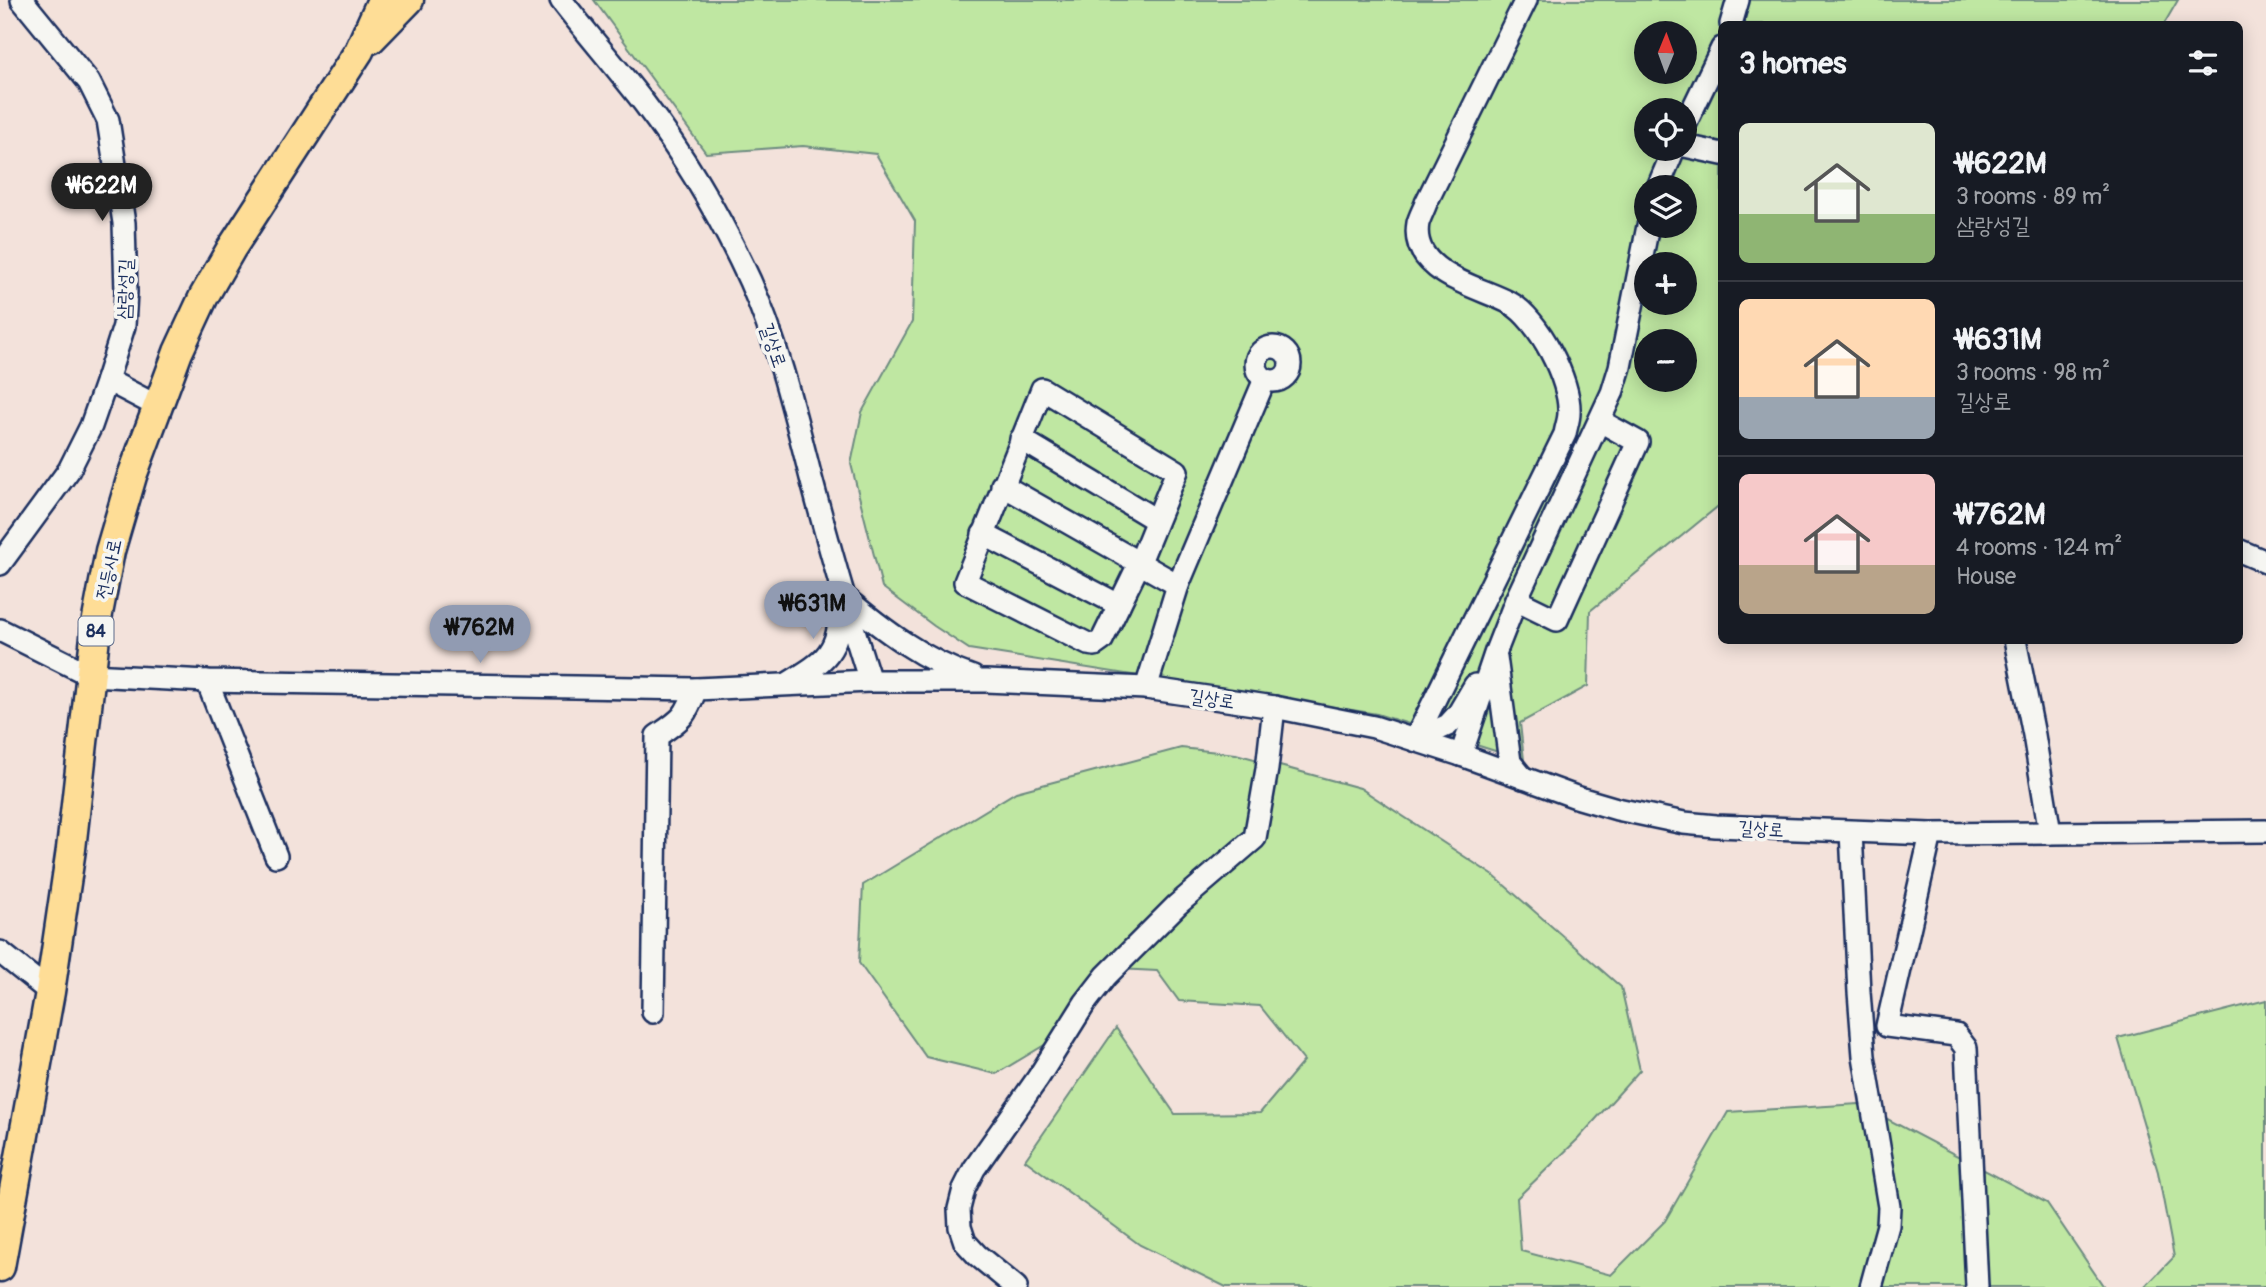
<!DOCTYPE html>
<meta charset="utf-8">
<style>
:root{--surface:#171b24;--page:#242831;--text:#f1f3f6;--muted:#9ea1a6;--line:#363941;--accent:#919bb2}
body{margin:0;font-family:Pangolin,"Poor Story",sans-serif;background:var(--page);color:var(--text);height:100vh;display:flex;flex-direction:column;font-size:26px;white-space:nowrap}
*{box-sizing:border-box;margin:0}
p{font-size:23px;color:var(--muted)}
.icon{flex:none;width:38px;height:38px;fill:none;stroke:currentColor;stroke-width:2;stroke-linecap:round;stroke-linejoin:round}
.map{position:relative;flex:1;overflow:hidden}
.details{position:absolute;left:1718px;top:21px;width:525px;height:623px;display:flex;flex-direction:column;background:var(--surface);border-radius:10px;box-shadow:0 4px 18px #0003}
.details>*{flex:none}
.needle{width:46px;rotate:1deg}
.tools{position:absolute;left:1634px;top:21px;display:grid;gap:14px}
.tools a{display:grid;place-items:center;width:63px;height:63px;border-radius:50%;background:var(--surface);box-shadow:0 4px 18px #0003;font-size:35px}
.price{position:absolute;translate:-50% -60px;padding:0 16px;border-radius:24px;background:var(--accent);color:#111;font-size:23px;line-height:46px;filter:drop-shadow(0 2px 4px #0008)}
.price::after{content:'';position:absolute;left:50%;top:42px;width:21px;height:16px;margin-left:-10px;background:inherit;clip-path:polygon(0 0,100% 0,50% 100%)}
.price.active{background:#222;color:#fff}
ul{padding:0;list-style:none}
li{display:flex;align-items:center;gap:21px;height:175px;padding:0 21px}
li+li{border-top:2px solid var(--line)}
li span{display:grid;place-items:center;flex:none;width:196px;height:140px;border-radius:10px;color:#555}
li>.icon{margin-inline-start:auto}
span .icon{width:84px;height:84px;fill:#fffc;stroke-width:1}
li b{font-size:30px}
h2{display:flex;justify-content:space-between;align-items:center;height:84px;padding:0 21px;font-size:30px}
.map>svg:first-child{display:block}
</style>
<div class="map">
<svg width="2266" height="1287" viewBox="0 0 2266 1287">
<rect width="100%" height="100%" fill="#f3e2db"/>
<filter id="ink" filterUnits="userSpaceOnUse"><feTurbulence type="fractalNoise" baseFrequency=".0143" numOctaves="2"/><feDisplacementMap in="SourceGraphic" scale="14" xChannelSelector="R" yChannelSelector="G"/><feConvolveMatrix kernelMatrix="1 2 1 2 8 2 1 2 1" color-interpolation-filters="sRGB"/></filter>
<g filter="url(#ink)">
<!-- green -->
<g fill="#bfe7a2" stroke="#6d8b80" stroke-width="2" fill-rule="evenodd">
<path d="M594,0H2178L2164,24H1722V503L1590,611L1588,686L1520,723L1524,760L1377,714L969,649L934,626L882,587L851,464L862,412L912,322L915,221L876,154L803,146L706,153ZM1647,33H1685V72H1647ZM1647,110H1685V149H1647ZM1647,187H1685V226H1647ZM1647,264H1685V303H1647ZM1647,341H1685V380H1647Z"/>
<polygon points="1181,748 1236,754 1360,788 1494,876 1621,987 1640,1070 1578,1139 1517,1198 1521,1251 1611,1275 1665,1221 1728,1112 1859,1104 2047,1203 2104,1287 1226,1287 1140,1245 1025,1160 1116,1028 1175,1114 1260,1113 1304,1061 1260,1006 1179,1001 1157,971 1098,968 1046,1044 996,1074 926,1057 859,963 863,885 1016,792"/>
<polygon points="2266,1000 2266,1287 2145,1287 2174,1257 2158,1172 2118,1038"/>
</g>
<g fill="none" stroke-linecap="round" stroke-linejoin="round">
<!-- minor casing -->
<g stroke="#1b2f5e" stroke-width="26">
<g id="minor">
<polyline points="22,0 89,82 108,120 124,223 126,292 124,326 107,380 157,406"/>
<path d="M561,0C588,35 617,68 644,103C686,158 721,218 750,281C778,344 794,411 811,478C829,546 848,614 870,681H986L1146,688L1274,707L1374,727L1461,755L1576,797L1617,809L1684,823L1716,826L1931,834L2266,831"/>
<polyline points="1731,24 1738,0"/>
<polyline points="1685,125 1722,48"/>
<polyline points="1685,146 1722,154"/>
<polyline points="1658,187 1674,149"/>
<circle cx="1273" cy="364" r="17"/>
<polygon points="1042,389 1177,471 1139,564 1102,640 1095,645 1088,644 965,582"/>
<polyline points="1021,439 1156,520"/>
<polyline points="1002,485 1178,585"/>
<polyline points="983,534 1119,605"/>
<polyline points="2240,551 2266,562"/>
<polyline points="0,564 69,470 91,426 107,380"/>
<path d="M843,596C882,629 924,661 973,677"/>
<polyline points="1516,600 1557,620 1638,442 1600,421"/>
<polyline points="0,630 90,675 207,681 696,689 870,681"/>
<polyline points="2015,640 2034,735 2050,833"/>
<polyline points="1496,657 1510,762 1523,778"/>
<polyline points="207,681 276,856"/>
<path d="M787,684C828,659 838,653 841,604"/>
<polyline points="1146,688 1178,585 1265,379"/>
<path d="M1415,740L1565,434C1566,427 1569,420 1569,413C1571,381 1538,318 1510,303C1478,286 1409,273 1418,223C1420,216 1424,209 1426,203L1526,0"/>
<polyline points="1415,740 1448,725 1458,714 1475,685"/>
<polyline points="1461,755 1496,651 1516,600 1612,393 1620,367 1648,226"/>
<polyline points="1851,832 1859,992 1864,1056 1889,1207 1888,1225 1871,1287"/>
<polyline points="1931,834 1887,1026 1956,1035 1966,1048 1977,1287"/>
<polyline points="0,952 50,992"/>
<path d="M653,1012L657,736C682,719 685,718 696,689"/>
<polyline points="1016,1287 977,1255 965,1242 960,1227 959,1209 964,1189 974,1169 1038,1078 1085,1003 1106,976 1177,905 1255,838 1267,769 1274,707"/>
</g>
</g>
<!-- major casing -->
<g stroke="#1b2f5e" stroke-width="33">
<g id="major">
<polyline points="371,39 409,0"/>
<polyline points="0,1267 50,992 71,849 97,619 110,551 132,476 178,352 204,296 231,249 359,51 382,0"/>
</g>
</g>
<!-- minor -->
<use href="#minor" stroke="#f6f6f2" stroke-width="21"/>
<!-- major -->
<use href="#major" stroke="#fedd96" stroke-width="28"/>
</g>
</g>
<g text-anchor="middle" stroke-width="7" stroke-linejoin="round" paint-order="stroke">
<!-- shield labels -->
<rect fill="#f6f6f2" stroke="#5d6b8a" stroke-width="2" x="78.5" y="616.5" width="35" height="29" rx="5"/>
<g font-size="18" font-weight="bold" fill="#1b2f5e">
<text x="96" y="637">84</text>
</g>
<!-- street labels -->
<g font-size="19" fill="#1b2f5e" stroke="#f6f6f2">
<text transform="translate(124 289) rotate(-88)" y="7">삼랑성길</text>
<text transform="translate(774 345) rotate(71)" y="7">길상로</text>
<text transform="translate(108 569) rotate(-78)" y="7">전등사로</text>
<text transform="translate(1212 698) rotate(8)" y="7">길상로</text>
<text transform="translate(1761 828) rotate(3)" y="7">길상로</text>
</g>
</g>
</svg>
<div class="tools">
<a><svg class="needle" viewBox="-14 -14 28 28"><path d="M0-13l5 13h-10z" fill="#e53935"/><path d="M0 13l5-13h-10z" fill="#9ea1a6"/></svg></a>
<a><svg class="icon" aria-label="locate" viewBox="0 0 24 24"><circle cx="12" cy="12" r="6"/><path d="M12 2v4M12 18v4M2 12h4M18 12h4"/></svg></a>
<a><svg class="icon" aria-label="layers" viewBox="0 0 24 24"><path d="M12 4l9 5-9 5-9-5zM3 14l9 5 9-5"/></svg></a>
<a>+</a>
<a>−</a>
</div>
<b class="price active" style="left:102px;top:223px">₩622M</b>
<b class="price" style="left:813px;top:641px">₩631M</b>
<b class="price" style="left:480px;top:665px">₩762M</b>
<section class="details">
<h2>3 homes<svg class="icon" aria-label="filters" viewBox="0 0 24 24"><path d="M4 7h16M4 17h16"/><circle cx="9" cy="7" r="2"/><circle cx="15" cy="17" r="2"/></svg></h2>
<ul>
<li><span style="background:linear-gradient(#dfe7d0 65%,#8fb573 0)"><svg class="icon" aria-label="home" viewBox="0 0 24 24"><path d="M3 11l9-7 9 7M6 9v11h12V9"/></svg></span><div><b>₩622M</b><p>3 rooms · 89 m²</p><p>삼랑성길</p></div></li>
<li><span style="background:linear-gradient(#ffd9b3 70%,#9aa5b1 0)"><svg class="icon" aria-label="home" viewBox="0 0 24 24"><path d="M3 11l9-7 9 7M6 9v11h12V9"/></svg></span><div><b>₩631M</b><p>3 rooms · 98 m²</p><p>길상로</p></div></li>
<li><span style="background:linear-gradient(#f6c9c9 65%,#b9a48a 0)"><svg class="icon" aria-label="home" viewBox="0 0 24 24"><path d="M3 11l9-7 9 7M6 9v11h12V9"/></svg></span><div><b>₩762M</b><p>4 rooms · 124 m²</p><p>House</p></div></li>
</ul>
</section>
</div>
